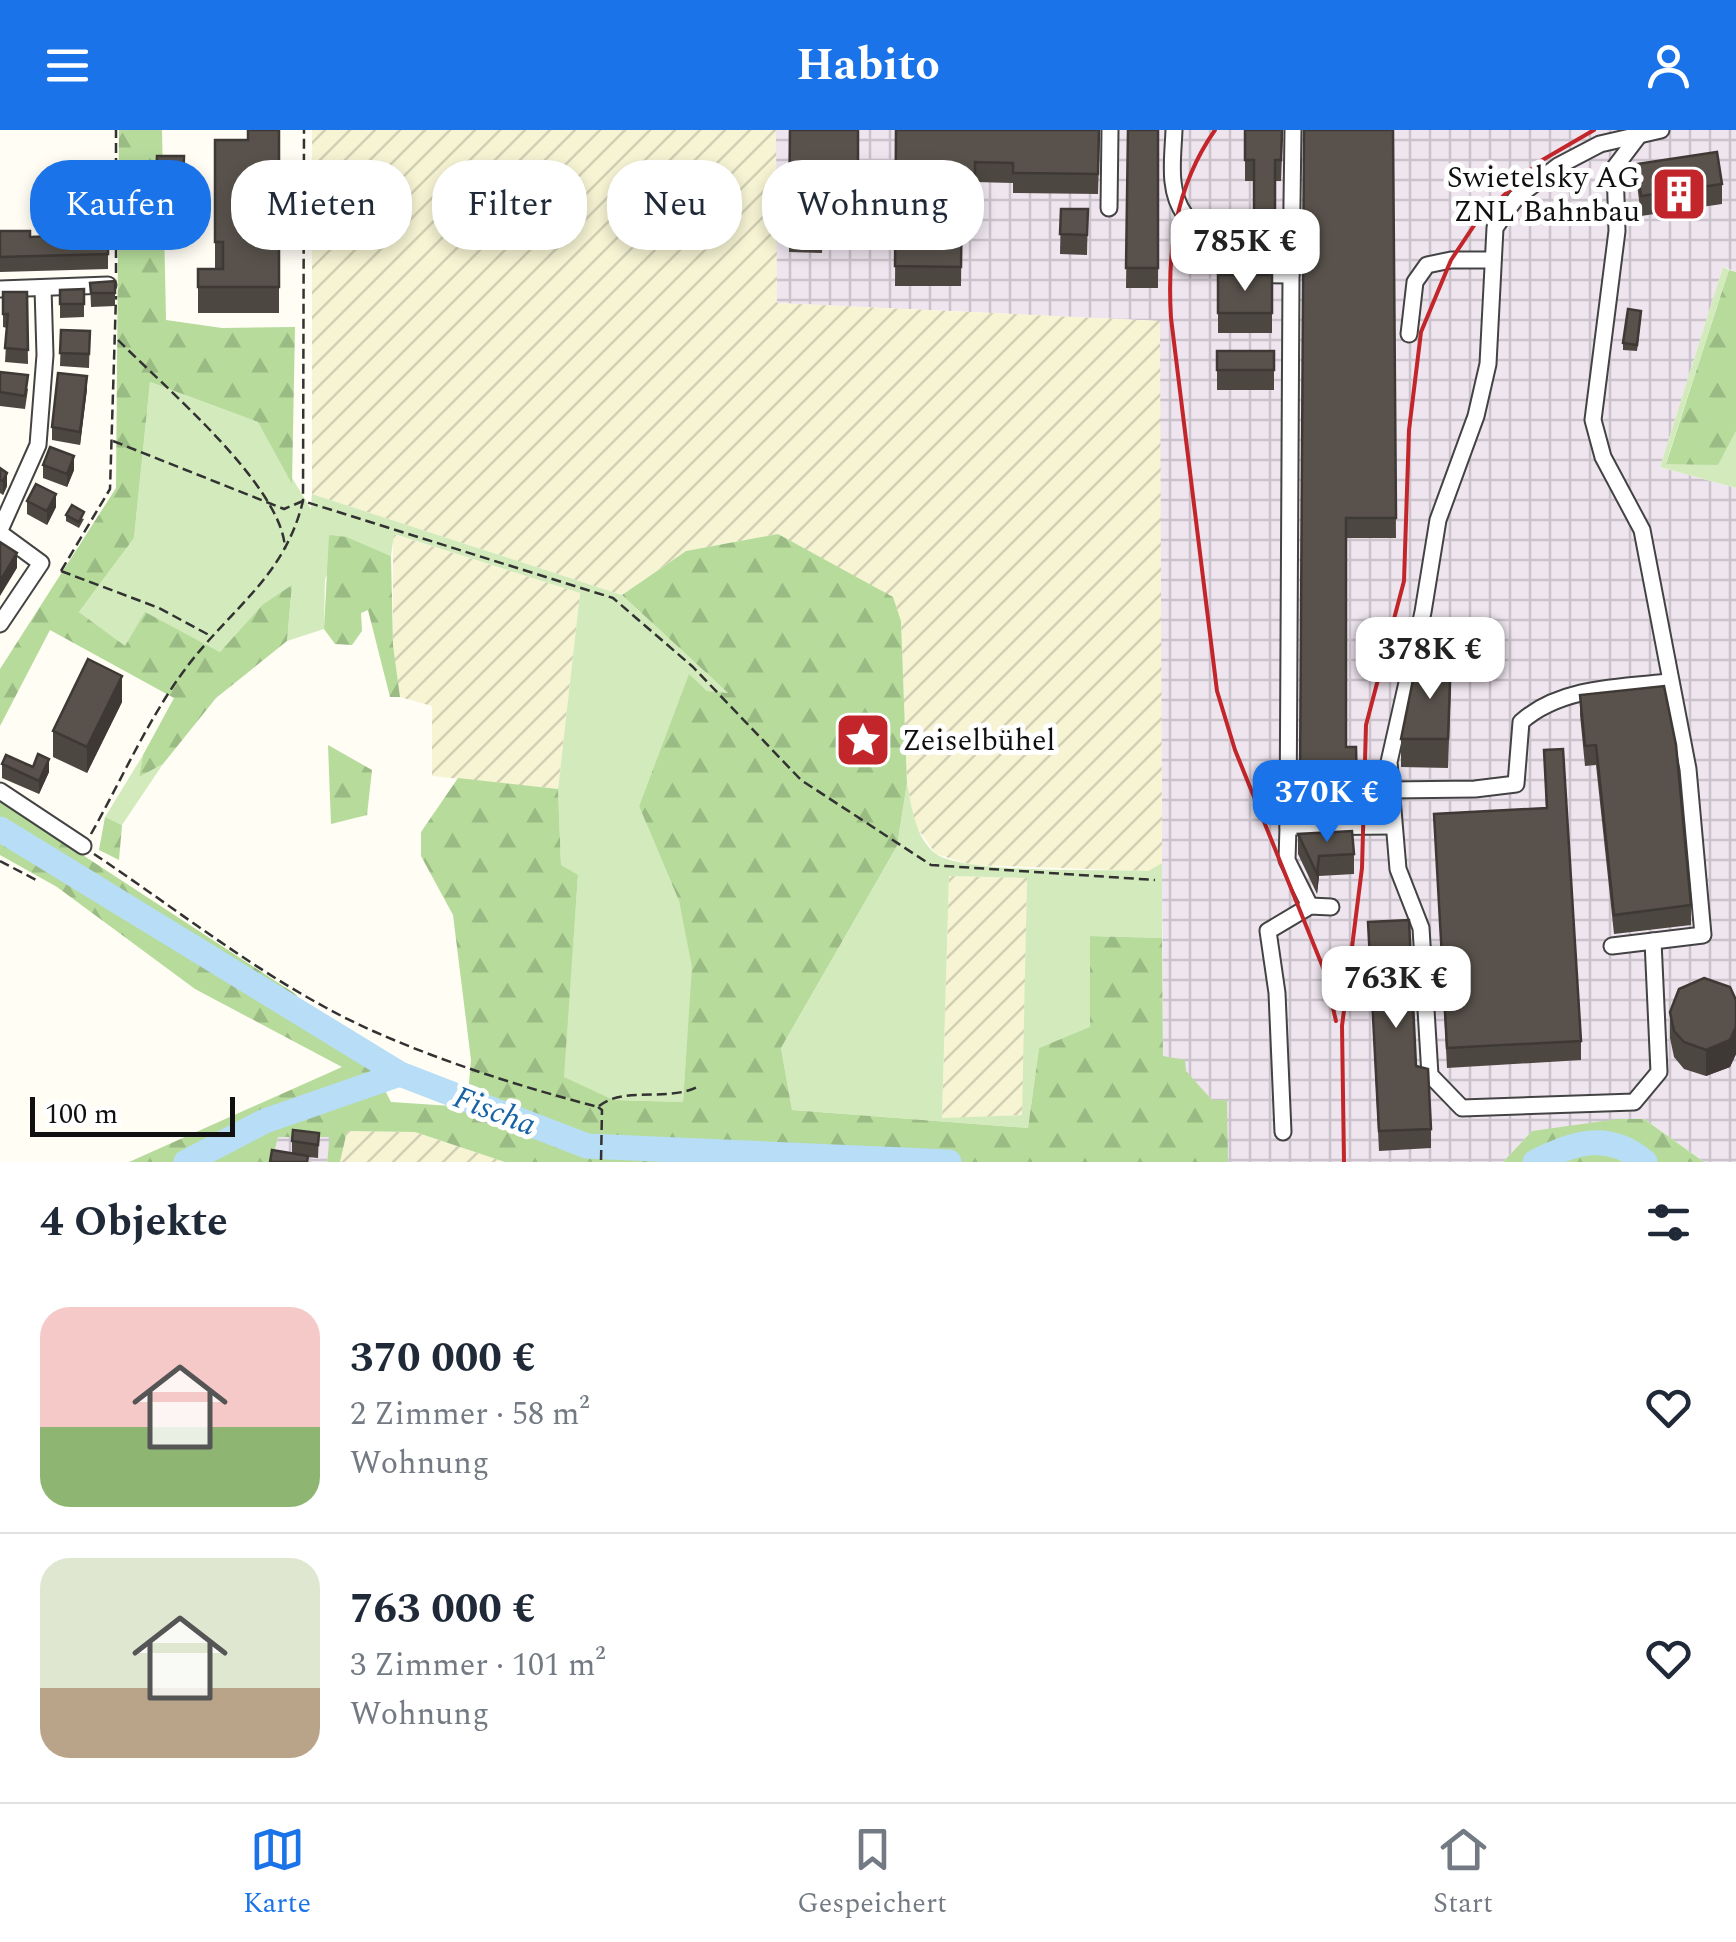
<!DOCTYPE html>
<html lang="de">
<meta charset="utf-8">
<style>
:root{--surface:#fff;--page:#f6f6f7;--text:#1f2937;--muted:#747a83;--line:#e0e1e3;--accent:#1a73e8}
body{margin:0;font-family:Spectral,serif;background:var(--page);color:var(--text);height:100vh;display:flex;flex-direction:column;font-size:38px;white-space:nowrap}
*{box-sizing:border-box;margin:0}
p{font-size:32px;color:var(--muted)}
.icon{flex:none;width:55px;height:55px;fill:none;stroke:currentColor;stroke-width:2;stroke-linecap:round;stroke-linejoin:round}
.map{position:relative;height:1032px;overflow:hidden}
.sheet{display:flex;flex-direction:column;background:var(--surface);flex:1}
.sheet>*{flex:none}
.banner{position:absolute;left:30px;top:30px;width:1000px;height:90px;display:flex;gap:20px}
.scale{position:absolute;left:30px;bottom:25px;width:205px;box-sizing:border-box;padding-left:10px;border:5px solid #101010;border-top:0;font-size:28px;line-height:35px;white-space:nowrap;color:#101010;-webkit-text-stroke:8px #fff;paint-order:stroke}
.price{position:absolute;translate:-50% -85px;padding:0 22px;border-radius:20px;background:#fff;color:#222;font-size:32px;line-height:65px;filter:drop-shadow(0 2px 5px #0008)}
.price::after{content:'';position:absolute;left:50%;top:60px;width:30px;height:22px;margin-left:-15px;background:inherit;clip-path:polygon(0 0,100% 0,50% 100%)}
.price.on{background:var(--accent);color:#fff}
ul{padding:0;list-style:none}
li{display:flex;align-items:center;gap:30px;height:250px;padding:0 40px}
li+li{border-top:2px solid var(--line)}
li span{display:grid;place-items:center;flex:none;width:280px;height:200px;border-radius:30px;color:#555}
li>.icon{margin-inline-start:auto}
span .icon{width:120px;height:120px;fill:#fffc;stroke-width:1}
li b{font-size:42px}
h2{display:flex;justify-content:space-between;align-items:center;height:120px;padding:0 40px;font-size:42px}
.chip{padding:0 35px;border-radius:40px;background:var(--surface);box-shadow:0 5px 15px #0003;font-size:35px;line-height:90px}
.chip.on{background:var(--accent);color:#fff}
header{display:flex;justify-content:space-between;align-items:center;height:130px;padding:0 40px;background:var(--accent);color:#fff;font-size:45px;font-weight:700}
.menu{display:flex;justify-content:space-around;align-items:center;height:140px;border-top:2px solid var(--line);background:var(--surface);font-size:28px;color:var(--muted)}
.menu a{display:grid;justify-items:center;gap:5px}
.menu .on{color:var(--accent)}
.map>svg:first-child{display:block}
</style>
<header><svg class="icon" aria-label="menu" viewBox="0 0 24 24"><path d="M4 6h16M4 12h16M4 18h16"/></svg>Habito<svg class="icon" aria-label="person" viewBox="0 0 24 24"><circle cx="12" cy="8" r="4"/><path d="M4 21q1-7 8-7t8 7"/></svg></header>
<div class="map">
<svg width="1736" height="1032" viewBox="0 0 1736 1032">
<defs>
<pattern id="industrial-grid" width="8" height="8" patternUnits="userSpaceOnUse" patternTransform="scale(2.5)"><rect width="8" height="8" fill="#eee5ee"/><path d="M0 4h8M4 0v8" fill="none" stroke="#cbc3cb"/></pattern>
<pattern id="farmland-furrows" width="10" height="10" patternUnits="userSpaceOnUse" patternTransform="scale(2.5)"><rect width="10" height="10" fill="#f6f4d3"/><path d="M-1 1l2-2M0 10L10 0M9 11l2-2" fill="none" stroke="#d2d0b4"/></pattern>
<pattern id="forest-firs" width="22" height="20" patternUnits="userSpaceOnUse" patternTransform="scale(2.5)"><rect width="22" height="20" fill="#b6db9b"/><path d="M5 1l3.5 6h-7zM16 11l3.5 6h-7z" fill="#9bbb84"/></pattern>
</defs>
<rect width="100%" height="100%" fill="#fffdf4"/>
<!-- industrial -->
<g fill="url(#industrial-grid)">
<polygon points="776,0 1736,0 1736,142 1723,137 1660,337 1736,358 1736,1032 1704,1032 1644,989 1532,1001 1503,1032 1228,1032 1212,970 1185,941 1163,927 1159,191 776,173"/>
<polygon points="278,1007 331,1007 327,1032 272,1032"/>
</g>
<!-- farmland -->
<g fill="url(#farmland-furrows)">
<polygon points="312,0 776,0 777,173 1160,191 1162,733 1148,741 972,735 936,724 915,695 907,653 901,491 893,468 778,404 686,421 622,465 312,364"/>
<polygon points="393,404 580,463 558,659 432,646 432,576 400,567 393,515"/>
<polygon points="949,746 1027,748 1023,985 942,989"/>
<polygon points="346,1001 415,1002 505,1032 340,1032"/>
</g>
<!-- grass -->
<g fill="#d3ebbc" fill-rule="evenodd">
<polygon points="1723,137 1729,140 1666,333 1718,334 1736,301 1736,358 1660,337"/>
<polygon points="150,252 258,292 311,379 312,364 622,465 729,564 707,561 689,545 639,676 679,771 693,837 683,972 614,970 563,947 578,746 561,735 558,659 580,463 394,404 391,426 347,407 325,449 324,499 287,511 292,456 262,475 220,522 146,483 125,517 79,482 134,408"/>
<polygon points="143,625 139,647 163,634 122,695 105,687"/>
<path d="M907,653C912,677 915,708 936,724C963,744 1108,739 1148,741L1162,733V808L1090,806V898L1039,918L1028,998L792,980L781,918L897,716ZM949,746L1027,748L1022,985L942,988Z"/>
</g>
<!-- forest -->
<g fill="url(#forest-firs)">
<polygon points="119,0 162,0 166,190 222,198 295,197 292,354 258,292 150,252 134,408 79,482 125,516 145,482 220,522 262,475 292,455 287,511 216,568 163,634 139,647 143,625 174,568 50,500 0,596 0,539 116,358"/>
<polygon points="1729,140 1736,142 1736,301 1718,335 1666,334"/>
<polygon points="778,404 893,467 901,491 907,653 897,716 781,918 792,980 1028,998 1039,918 1090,897 1090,806 1162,808 1163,926 1185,930 1186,941 1212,970 1227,970 1228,1032 1270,1032 505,1032 415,1002 347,1001 340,1032 327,1032 330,1007 278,1007 272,1032 129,1032 342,937 195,859 57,757 0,725 0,671 297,865 295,888 372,935 391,972 467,977 471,930 453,785 421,726 421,702 458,648 558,659 561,735 578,745 564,947 614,970 683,972 692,837 679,771 639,676 689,544 707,561 728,563 622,465 686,421"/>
<polygon points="329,405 347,407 391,426 393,515 400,567 390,567 368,480 361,483 362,501 352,515 335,514 324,499"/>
<polygon points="328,615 372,640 367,685 331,694"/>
<polygon points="105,687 122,695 119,730 99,720"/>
<polygon points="1618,989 1644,989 1704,1032 1503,1032 1532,1001"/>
</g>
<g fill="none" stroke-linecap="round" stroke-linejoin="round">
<!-- river -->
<g stroke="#b8def7" stroke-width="25">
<polyline points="0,699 400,944 587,1016 949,1032"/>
<polyline points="186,1032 265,991 400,944"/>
<path d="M1535,1032C1574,1012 1609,1001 1645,1032"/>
</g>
<!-- minor casing -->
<g stroke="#434343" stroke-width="19">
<g id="minor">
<path d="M1174,0C1173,28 1167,61 1185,85C1205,111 1218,103 1234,144L1291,145L1293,0"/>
<polyline points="1109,78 1110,0"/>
<polyline points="1291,145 1288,697 1392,696"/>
<polyline points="0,159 108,155"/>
<polyline points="1409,204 1415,152 1427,135 1451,130 1492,130"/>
<polyline points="0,400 38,315 45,225 43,158"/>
<polyline points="0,403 41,433 0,494"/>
<path d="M1390,660L1475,659L1516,654L1521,592C1560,557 1620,557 1670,552"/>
<polyline points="0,661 83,716"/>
<polyline points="1288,697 1287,730 1310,776"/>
<polyline points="1653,811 1659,942 1634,972 1462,978 1430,945 1421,798 1398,739 1389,632 1423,482 1438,390 1476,286 1488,234 1495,98 1516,68 1558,36 1600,14 1661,0"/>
<polyline points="1612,816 1703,805 1688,639 1642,400 1603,327 1593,290 1617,101 1615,37 1640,4"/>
<polyline points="1283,1002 1277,863 1268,801 1310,776 1331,777"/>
</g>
</g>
<!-- path -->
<g stroke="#323232" stroke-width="2.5" stroke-dasharray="10 5" stroke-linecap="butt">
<polyline points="116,143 116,0"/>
<path d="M118,210C163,256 283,356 285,419"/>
<polyline points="113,311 284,379 303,371 613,468 693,537 801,650 931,735 1155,750"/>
<polyline points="61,441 110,359 116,166"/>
<polyline points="61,441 159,478 209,505"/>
<path d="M91,704C122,649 149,587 186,538C232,477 284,448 303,371L304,0"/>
<path d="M94,724C184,784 274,857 373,901C445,933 522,957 598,977"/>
<polyline points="0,731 38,751"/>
<path d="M599,976C624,956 667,972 697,957"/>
<polyline points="598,977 602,980 601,1032"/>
</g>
<!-- minor -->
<use href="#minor" stroke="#fff" stroke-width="15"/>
<!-- rail -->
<g stroke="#c2262a" stroke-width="4">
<path d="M1215,0C1175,57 1167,121 1171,188L1217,561L1235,620L1324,840L1336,891"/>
<polyline points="1344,1032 1342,896 1362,738 1366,595 1404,451 1409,300 1421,202 1451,130 1477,91 1539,32 1594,0"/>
</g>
</g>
<!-- wall -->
<g fill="#4d4741">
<polygon points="279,0 279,183 198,183 198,139 223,139 215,138 215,10 248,10"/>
<polygon points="790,0 858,0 858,65 823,65 822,123 789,122"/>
<polygon points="896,0 1100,0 1098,64 1013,63 1013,53 975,52 975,79 962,79 961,156 895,156"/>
<polygon points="1128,0 1159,0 1158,158 1126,158"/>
<polygon points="1245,0 1283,0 1281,51 1275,51 1275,131 1254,131 1254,51 1245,51"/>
<polygon points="1304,0 1393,0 1396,408 1346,408 1346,617 1356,617 1357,675 1300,677"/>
<polygon points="157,26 184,26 183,80 156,80"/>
<polygon points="1637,34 1722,54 1722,74 1641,86 1637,54"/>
<polygon points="1061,79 1088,79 1087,125 1060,124"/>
<polygon points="0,101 30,107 108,104 108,139 0,142"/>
<rect x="1218" y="145" width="54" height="58"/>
<polygon points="115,151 115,176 91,177 90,153"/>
<polygon points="84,159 84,187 60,188 60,160"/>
<polygon points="3,162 27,162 28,234 5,232 7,198 3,197"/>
<polygon points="1641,188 1637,221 1623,220 1623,213"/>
<polygon points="61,200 90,201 89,238 60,236"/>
<rect x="1217" y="221" width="57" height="39"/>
<polygon points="0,242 28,259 25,279 0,276"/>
<polygon points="87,259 80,315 52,310 52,297"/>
<polygon points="43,335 74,340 67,357 43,348"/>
<polygon points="0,338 7,356 3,365 0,363"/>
<polygon points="27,371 56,377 47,395 27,384"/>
<polygon points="66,385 84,389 79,398 66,391"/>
<polygon points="1451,553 1448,638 1401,637 1401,609"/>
<polygon points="1580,565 1691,775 1691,795 1614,804 1596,635 1585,636 1580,585"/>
<polygon points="122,572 87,643 53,627 53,601"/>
<polygon points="1544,620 1581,911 1581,930 1447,938 1434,684 1546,678"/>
<polygon points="2,634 33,637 49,642 39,664 2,648"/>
<polygon points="1298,704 1354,724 1354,744 1319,746 1317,764 1298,724"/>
<polygon points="1368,792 1416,936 1431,999 1431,1018 1379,1021"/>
<polygon points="1736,870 1736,924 1730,937 1706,946 1684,939 1674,927 1670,908 1670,882"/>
<polygon points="319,1003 318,1028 308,1027 308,1032 292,1023 292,1011"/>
</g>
<!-- shaded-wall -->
<g fill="#3e3935">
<polygon points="87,246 87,259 80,315 80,302"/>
<polygon points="74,326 74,340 67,357 67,344"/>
<polygon points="7,343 7,356 3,365 3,351"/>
<polygon points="56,364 56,377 47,395 47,381"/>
<polygon points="17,423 17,438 0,466 0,451"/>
<polygon points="122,546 122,572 87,643 87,617"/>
<polygon points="49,629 49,642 39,664 39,651"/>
<polygon points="1319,726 1319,746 1317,764 1317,744"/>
<polygon points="1736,897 1736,924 1730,937 1706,946 1706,920"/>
</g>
<!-- building -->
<g fill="#59524c" stroke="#3e3935" stroke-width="2.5">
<polygon points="248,0 279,0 279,157 198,157 198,139 223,139 223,112 215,112 215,10 248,10"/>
<polygon points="790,0 858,0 858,39 823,38 822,96 789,96"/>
<polygon points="896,0 1099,0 1098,44 1013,43 1013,33 975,32 975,59 962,59 961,137 895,136"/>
<polygon points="1128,0 1158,0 1158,138 1126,138"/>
<polygon points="1245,0 1282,0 1281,30 1275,30 1275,111 1254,111 1254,30 1245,30"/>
<polygon points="1304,0 1393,0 1396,388 1346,388 1346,617 1356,617 1357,655 1300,657"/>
<polygon points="1717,22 1722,54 1641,66 1637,34"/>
<polygon points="157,26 184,26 183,60 156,60"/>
<polygon points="1061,79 1088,79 1087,105 1060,104"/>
<polygon points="0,101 30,101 30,107 108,104 108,124 0,127"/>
<rect x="1218" y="145" width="54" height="38"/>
<polygon points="115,151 115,163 91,163 90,153"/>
<polygon points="84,159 84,174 60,174 60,160"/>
<polygon points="3,162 27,162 28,220 5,218 8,184 3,184"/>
<polygon points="1628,179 1641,181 1637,215 1623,213"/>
<polygon points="61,200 90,201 89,224 60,223"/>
<rect x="1217" y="221" width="57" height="19"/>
<polygon points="0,242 28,245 25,266 0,262"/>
<polygon points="58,243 87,246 80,302 52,297"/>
<polygon points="50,317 74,326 67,344 43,335"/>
<polygon points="0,338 7,343 3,351 0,350"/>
<polygon points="36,354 56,364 47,381 27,371"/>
<polygon points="72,375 84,382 79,392 66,385"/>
<polygon points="0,412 17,423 0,451"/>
<polygon points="1429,524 1451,524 1448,609 1401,609 1414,545 1429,545"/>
<polygon points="88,529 122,546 87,617 53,601"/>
<polygon points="1664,556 1676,615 1691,775 1614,785 1596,615 1585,616 1580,565"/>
<polygon points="1563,619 1581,911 1447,918 1434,684 1547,678 1544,620"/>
<polygon points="38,624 49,629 39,651 2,634 6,625 33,637"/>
<polygon points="1352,701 1354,724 1319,726 1317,744 1298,704"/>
<polygon points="1409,790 1416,936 1428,939 1431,999 1379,1001 1368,792"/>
<polygon points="1704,848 1730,857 1736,870 1736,897 1730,910 1706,920 1684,912 1674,901 1670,882 1679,859"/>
<polygon points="293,1000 319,1003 318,1015 292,1011"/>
<polygon points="272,1020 308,1026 307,1032 270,1032"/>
</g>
<!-- icons -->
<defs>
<g id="building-square" transform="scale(2.875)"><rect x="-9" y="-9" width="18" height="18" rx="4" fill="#c2262a" stroke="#fff"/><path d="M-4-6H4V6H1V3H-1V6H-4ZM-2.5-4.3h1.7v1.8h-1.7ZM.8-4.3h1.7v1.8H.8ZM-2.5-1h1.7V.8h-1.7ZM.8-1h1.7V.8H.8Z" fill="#fff"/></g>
<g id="sight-square" transform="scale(2.875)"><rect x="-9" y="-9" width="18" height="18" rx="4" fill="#c2262a" stroke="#fff"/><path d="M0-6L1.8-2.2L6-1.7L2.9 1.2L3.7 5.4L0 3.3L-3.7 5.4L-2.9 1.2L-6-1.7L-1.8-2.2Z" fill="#fff"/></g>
</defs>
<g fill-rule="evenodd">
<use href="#building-square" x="1679" y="64"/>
<use href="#sight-square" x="863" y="610"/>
</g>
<g text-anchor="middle" stroke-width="10" stroke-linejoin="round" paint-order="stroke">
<!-- poi labels -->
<g font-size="30" fill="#101010" stroke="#fff" text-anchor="end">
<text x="1640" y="57">Swietelsky AG<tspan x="1640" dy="34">ZNL Bahnbau</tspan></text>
<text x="902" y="620" text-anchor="start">Zeiselbühel</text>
</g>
<!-- water labels -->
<g font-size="32" font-style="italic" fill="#1763a4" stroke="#fff">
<text transform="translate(495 980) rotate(21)" y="11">Fischa</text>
</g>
</g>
</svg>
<div class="scale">100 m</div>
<b class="price" style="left:1245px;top:164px">785K €</b>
<b class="price" style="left:1430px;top:572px">378K €</b>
<b class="price on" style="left:1327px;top:715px">370K €</b>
<b class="price" style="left:1396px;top:901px">763K €</b>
<div class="banner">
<a class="chip on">Kaufen</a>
<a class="chip">Mieten</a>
<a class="chip">Filter</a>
<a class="chip">Neu</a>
<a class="chip">Wohnung</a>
</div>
</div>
<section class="sheet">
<h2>4 Objekte<svg class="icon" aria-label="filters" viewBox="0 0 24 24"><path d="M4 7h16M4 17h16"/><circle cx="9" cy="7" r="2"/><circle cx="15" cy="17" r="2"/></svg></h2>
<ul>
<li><span style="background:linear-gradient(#f6c9c9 60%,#8fb573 0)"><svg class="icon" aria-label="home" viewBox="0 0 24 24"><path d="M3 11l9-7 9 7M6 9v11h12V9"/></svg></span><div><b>370 000 €</b><p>2 Zimmer · 58 m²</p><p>Wohnung</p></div><svg class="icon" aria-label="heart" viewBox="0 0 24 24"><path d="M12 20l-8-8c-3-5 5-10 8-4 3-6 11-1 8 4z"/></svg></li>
<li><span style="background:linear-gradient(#dfe7d0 65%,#b9a48a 0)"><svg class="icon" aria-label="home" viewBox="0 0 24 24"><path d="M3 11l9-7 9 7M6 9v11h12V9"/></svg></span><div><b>763 000 €</b><p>3 Zimmer · 101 m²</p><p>Wohnung</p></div><svg class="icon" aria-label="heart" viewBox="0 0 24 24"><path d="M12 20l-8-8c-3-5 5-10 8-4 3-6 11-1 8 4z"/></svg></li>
</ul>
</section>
<nav class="menu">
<a class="on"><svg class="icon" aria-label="map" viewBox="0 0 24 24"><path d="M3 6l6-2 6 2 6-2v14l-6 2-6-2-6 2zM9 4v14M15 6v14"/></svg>Karte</a>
<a><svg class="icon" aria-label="saved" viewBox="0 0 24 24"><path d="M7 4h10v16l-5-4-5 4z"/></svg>Gespeichert</a>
<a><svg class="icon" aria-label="home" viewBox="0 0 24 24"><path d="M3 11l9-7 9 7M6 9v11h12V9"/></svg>Start</a>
</nav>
